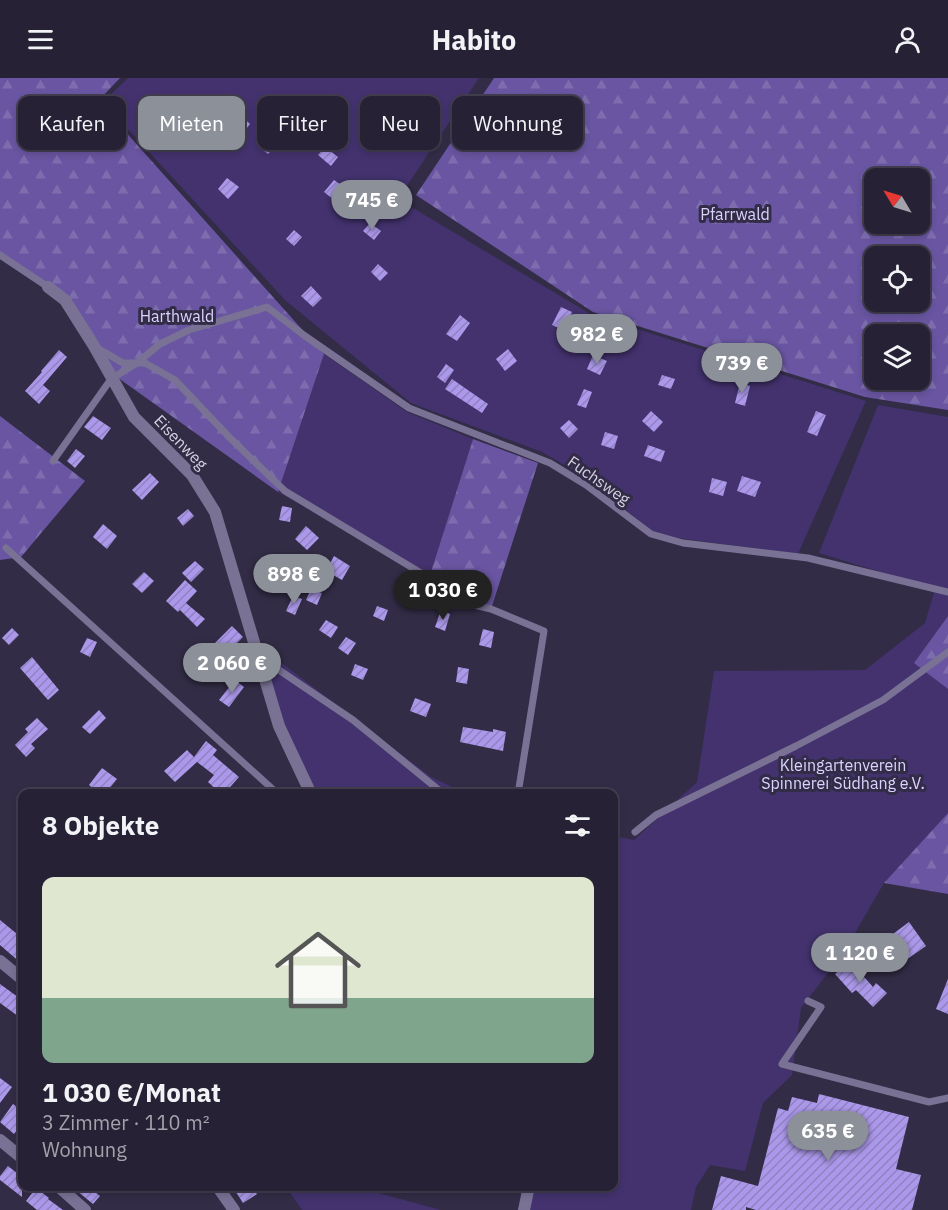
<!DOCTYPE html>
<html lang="de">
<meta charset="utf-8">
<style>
:root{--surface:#262134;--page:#322e40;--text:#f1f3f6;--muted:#a4a3ac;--line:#423e4f;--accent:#8c9099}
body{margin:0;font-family:"IBM Plex Sans",sans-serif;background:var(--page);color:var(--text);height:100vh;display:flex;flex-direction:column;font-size:22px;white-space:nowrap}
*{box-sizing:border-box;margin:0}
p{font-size:20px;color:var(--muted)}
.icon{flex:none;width:33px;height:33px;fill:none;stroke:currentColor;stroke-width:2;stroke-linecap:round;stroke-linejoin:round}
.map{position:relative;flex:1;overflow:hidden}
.drawer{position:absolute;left:18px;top:711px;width:600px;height:402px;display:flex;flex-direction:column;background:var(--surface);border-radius:12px;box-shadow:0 3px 9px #0003,0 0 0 2px var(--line)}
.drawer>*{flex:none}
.banner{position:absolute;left:18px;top:18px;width:600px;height:54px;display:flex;gap:12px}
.needle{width:39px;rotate:308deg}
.tools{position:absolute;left:864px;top:90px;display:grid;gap:12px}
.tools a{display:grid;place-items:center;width:66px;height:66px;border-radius:12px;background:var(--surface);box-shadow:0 3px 9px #0003,0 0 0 2px var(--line);font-size:30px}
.price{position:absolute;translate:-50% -51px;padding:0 14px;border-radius:21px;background:var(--accent);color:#fff;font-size:20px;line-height:39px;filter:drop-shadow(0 2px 3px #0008)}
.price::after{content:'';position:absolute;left:50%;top:36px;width:18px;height:14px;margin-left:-9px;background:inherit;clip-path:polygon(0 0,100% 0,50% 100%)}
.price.selected{background:#222;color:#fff}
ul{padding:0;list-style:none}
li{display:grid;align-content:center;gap:12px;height:318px;padding:0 24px}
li+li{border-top:2px solid var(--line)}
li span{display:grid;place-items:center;height:186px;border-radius:12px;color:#555}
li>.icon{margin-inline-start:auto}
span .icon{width:108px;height:108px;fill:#fffc;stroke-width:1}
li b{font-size:26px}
h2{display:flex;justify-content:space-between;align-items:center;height:72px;padding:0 24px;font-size:26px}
.chip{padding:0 21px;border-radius:12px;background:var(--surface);box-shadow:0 3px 9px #0003,0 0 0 2px var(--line);font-size:21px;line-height:54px}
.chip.selected{background:var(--accent);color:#fff}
header{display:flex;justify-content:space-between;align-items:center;height:78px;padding:0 24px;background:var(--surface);font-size:27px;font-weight:700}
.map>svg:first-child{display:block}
</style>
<header><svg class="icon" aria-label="menu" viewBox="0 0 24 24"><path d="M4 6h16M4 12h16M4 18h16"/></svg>Habito<svg class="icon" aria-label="person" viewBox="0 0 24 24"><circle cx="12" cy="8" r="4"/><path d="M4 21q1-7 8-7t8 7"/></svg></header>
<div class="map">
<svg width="948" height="1132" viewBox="0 0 948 1132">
<defs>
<pattern id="forest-firs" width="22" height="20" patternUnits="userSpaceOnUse" patternTransform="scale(1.5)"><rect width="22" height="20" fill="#6955a1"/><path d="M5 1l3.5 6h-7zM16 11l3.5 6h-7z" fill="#7e6dae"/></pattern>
<pattern id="building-hatch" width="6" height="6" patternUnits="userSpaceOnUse" patternTransform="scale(1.5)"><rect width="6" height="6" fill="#ab98ea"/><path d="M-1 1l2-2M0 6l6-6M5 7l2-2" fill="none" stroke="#9082c0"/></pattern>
</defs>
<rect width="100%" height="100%" fill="#322c46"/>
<!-- green -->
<g fill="#43326e">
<polygon points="128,0 479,0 398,121 592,237 866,323 798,476 678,460 652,453 587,400 542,374 411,325 286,223 103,24"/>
<polygon points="324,276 407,334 473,361 430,497 278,414"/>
<polygon points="878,327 948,339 948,538 915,584 948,611 948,735 884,805 844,874 801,930 792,997 763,1025 745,1093 710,1087 696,1109 691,1132 527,1132 532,1109 614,1108 614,758 634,762 697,704 714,593 865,592 925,545 935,511 819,475"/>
<polygon points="279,583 431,699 465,715 315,715 282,646 263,584"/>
<polygon points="286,1109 365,1109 378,1115 441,1132 302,1132"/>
</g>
<!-- forest -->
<g fill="url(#forest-firs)" fill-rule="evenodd">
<polygon points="0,0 120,0 98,23 324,276 278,414 114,297 64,219 0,174"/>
<path d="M494,0H948V332L865,319L593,234L416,117ZM920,100V146H874V100ZM920,178V224H874V178ZM874,256H920V302H874Z"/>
<polygon points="0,338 85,403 21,479 0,482"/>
<polygon points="473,361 538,385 491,531 430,497"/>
<polygon points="948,538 948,611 914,585"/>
<polygon points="948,735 948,816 884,805"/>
</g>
<!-- building -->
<g fill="url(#building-hatch)">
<polygon points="158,16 167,22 158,33 150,27"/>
<polygon points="241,38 250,46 244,54 235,46"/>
<polygon points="268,57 278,65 268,76 258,68"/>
<polygon points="325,69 338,79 331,88 318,77"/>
<polygon points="227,100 239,109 228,121 218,111"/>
<polygon points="334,102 344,109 334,122 324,114"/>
<polygon points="370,145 381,153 374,162 363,153"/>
<polygon points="294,152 302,159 294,168 286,161"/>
<polygon points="378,186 388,195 380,203 371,194"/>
<polygon points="311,208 322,220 313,229 301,218"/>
<polygon points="561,229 572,234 563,252 552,247"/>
<polygon points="460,237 470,245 457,263 446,256"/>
<polygon points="607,249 619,257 612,268 600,261"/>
<polygon points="508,271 517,283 505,293 496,281"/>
<polygon points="59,272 67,279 43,307 50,313 39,326 25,313 42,294 41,293"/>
<polygon points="593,277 607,283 600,297 587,291"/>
<polygon points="446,286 454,292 445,305 437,299"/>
<polygon points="662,297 675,301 671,311 658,307"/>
<polygon points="452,301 488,326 482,335 445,311"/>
<polygon points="740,305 750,308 745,328 735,325"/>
<polygon points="584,311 592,314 586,330 577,327"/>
<polygon points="651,333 663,344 654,354 642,343"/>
<polygon points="816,333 826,337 817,358 807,354"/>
<polygon points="93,338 111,350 102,362 84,349"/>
<polygon points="569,342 578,351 569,360 560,350"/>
<polygon points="605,354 618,358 614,371 601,367"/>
<polygon points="648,367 665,373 661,384 644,378"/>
<polygon points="76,371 85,378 75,390 67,383"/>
<polygon points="150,395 159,404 142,422 132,412"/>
<polygon points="742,398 761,404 755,419 737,413"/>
<polygon points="712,400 727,404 723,418 709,414"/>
<polygon points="282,428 292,430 290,444 279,442"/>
<polygon points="188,431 194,438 183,448 177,440"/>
<polygon points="103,446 117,458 107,471 93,459"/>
<polygon points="306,448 319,460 307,472 295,461"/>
<polygon points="334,478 350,488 342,502 326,493"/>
<polygon points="195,483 204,491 191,504 182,495"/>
<polygon points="144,494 154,503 142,515 132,506"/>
<polygon points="185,502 197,513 186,525 205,541 197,549 180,532 178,534 166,523"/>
<polygon points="311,511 322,515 317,527 306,522"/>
<polygon points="293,518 302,521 295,537 286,533"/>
<polygon points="377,528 388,532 384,543 373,538"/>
<polygon points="441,532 450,536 445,553 435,549"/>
<polygon points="326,542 338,549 331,560 319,552"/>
<polygon points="232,548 243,559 227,575 215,565"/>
<polygon points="12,550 19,557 9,567 2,560"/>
<polygon points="483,551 494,554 491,570 479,567"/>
<polygon points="346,559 356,565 348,577 338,570"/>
<polygon points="87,560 97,564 90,579 80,574"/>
<polygon points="32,579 59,612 48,622 20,590"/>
<polygon points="355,586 368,591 363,602 351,597"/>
<polygon points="458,589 469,591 467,606 456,604"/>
<polygon points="235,602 244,609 229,629 219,622"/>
<polygon points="415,620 431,626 426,639 410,633"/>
<polygon points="99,632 106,640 90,656 82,649"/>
<polygon points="37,640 48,651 31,666 35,670 26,679 15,667 28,654 25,651"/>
<polygon points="463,649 493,654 493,651 506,654 503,673 460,664"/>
<polygon points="206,663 217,672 213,677 239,699 224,716 221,716 208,704 214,697 197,684 175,704 164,693 187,672 194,679"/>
<polygon points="102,690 117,701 105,716 99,716 89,707"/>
<polygon points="0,842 22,860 22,886 0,867"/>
<polygon points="909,844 926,868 906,882 889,859"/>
<polygon points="850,883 873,909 876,905 887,915 873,929 856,912 852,915 835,896"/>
<polygon points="948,901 948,936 936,931"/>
<polygon points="0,906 22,922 22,941 0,925"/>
<polygon points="0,1000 12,1009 0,1025"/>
<polygon points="819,1016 909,1039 896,1091 921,1097 912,1132 756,1132 746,1129 746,1132 712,1132 721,1098 758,1108 778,1030 788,1033 792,1019 817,1025"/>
<polygon points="13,1026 22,1033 22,1046 14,1056 0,1044"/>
<polygon points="8,1088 22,1099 22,1119 0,1102 0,1098"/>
<polygon points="71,1108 87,1108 100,1118 93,1126"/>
<polygon points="232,1108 251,1108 257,1116 243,1125"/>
<polygon points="36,1110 49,1120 48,1121 63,1132 37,1132 26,1123"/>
</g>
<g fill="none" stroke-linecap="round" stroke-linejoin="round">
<!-- lane -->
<g stroke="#797294" stroke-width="7">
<polyline points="0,177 48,209"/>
<polyline points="99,271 123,285 137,285 160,266 189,252 267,229 305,258 409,330 550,385 586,407 651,456 683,465 808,480 948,514"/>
<polyline points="53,383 111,301 137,285 145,285 175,302 229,359 285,413 474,527 491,531 544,553 518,716"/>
<polyline points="6,470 278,716"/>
<polyline points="259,583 276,590 353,642 440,713 447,716"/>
<polyline points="635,754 656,737 796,668 883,622 948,574"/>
<polyline points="808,923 821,929 782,986 929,1024 948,1020"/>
</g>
<!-- street -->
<g stroke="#797294" stroke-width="12">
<polyline points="48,209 65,222 94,268 134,339 192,397 215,434 279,648 311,716"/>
<polyline points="0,883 22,901"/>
<polyline points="0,1062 22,1080"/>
<polyline points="58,1108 85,1132"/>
<polyline points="217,1108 234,1132"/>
<polyline points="524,1132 529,1108"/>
</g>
</g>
<g text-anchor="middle" stroke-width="6" stroke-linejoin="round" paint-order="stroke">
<!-- park labels -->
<g font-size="16" fill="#dcd4ff" stroke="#322c46">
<text x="735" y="142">Pfarrwald</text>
<text x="177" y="244">Harthwald</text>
<text x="843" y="693">Kleingartenverein<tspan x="843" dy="18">Spinnerei Südhang e.V.</tspan></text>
</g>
<!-- street labels -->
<g font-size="16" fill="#d5d2e3" stroke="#322c46">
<text transform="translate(181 364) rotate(46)" y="6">Eisenweg</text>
<text transform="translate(599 402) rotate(35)" y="6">Fuchsweg</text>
</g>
</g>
</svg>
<div class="tools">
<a><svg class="needle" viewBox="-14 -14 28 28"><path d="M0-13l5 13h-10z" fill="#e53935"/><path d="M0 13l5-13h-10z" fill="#a4a3ac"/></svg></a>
<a><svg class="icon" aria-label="locate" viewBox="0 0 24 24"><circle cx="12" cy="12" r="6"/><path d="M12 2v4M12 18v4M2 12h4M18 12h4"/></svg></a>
<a><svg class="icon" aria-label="layers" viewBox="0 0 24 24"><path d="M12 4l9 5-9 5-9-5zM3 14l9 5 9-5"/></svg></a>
</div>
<b class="price" style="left:372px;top:153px">745 €</b>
<b class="price" style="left:597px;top:287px">982 €</b>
<b class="price" style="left:742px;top:316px">739 €</b>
<b class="price" style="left:294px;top:527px">898 €</b>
<b class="price selected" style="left:443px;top:543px">1 030 €</b>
<b class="price" style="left:232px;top:616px">2 060 €</b>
<b class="price" style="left:860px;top:906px">1 120 €</b>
<b class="price" style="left:828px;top:1084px">635 €</b>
<div class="banner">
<a class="chip">Kaufen</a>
<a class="chip selected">Mieten</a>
<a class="chip">Filter</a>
<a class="chip">Neu</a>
<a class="chip">Wohnung</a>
</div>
<section class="drawer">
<h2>8 Objekte<svg class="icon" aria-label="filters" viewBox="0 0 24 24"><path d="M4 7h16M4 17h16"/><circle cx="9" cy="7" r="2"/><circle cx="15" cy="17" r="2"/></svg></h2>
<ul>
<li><span style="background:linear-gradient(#dfe7d0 65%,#7fa58c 0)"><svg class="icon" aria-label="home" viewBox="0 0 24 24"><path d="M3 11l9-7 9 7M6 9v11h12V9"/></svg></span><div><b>1 030 €/Monat</b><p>3 Zimmer · 110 m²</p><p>Wohnung</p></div></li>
</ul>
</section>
</div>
